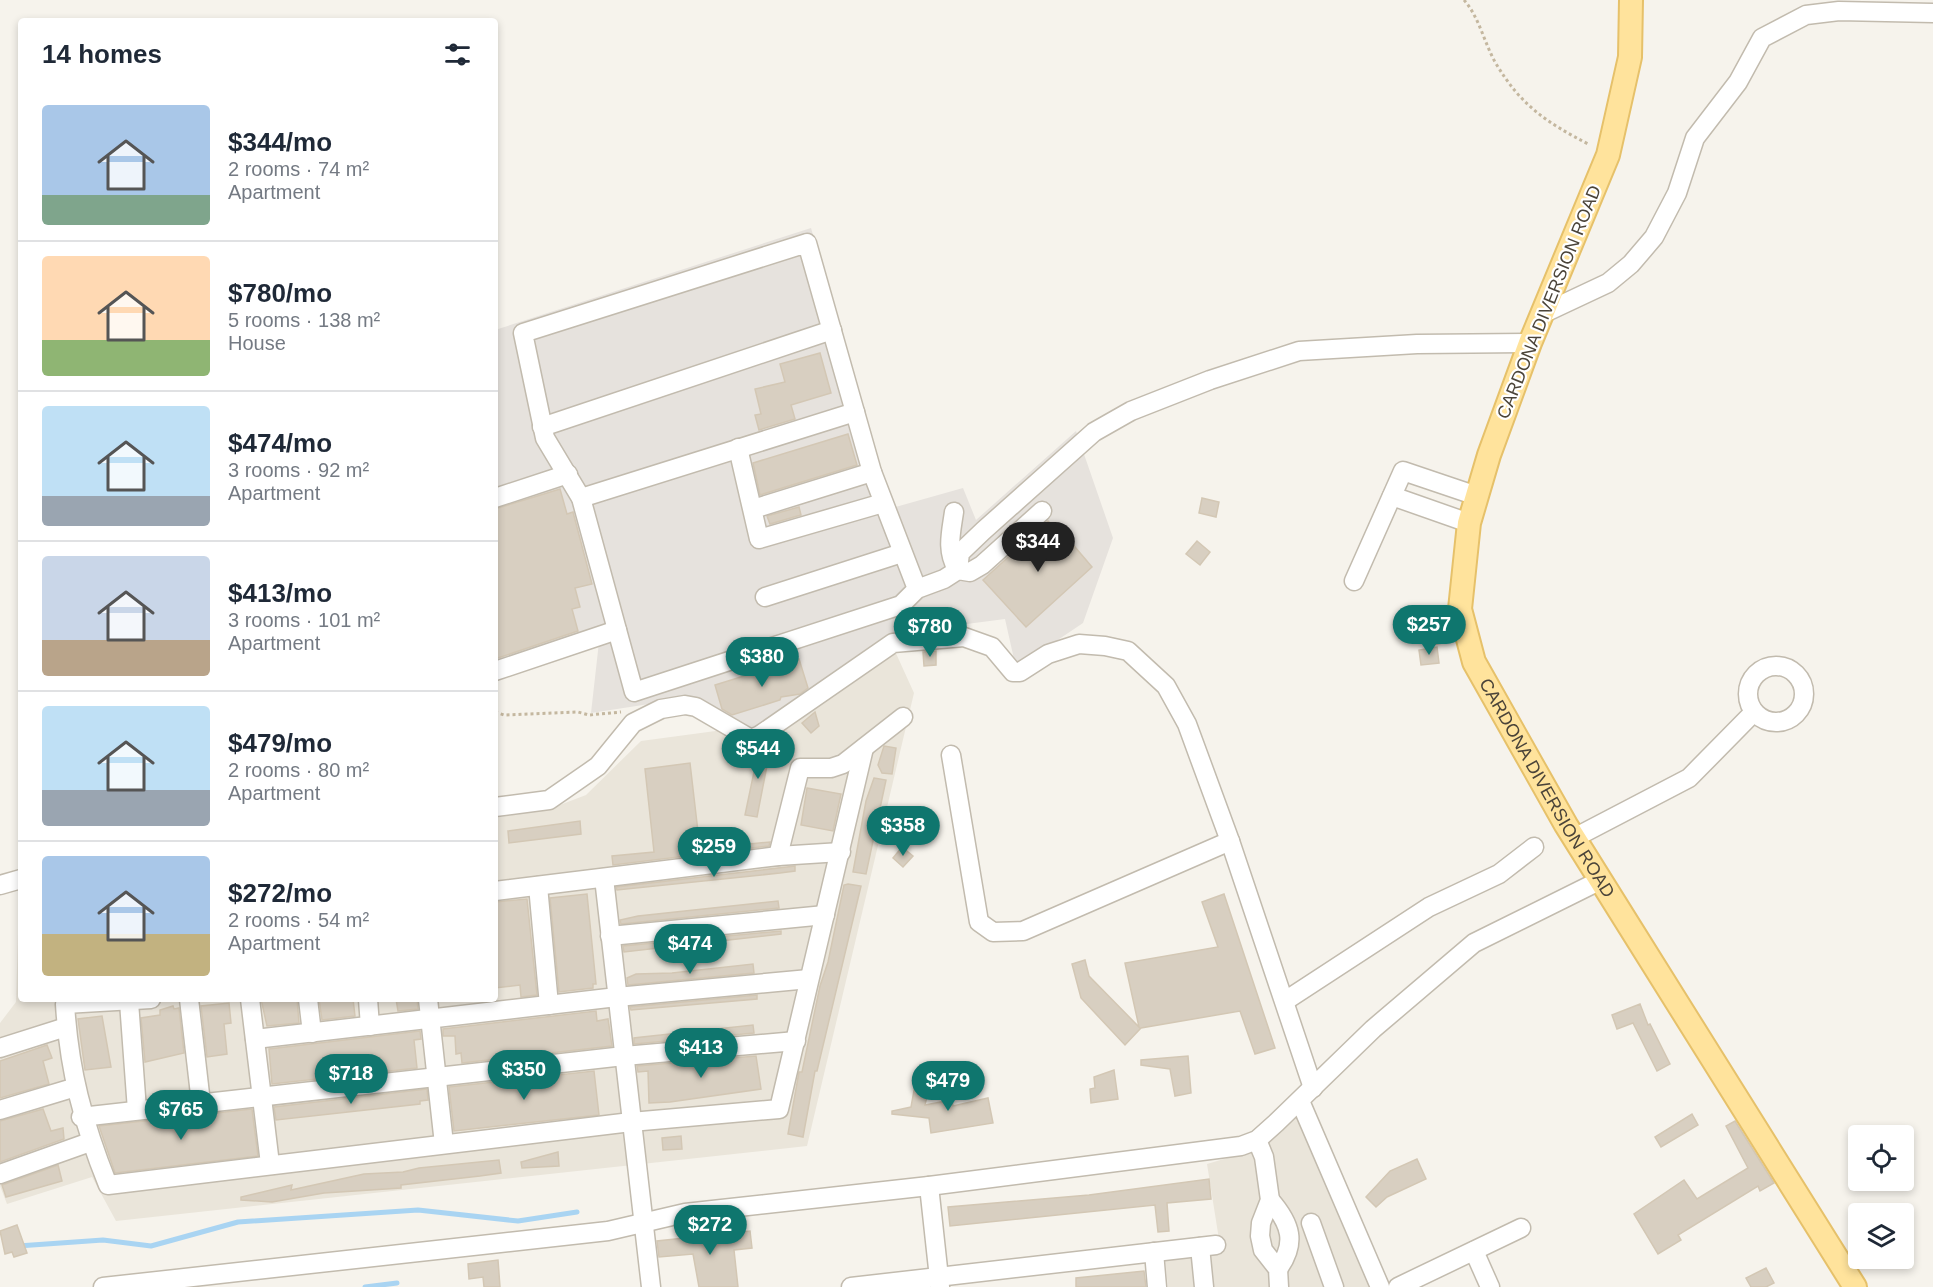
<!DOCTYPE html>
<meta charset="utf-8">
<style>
:root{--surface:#fff;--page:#f2f2f3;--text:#1f2937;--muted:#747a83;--line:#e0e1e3;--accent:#0f766e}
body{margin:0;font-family:Helvetica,sans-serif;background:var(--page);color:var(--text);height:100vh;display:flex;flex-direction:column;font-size:22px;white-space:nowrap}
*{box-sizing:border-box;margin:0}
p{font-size:20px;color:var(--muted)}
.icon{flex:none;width:33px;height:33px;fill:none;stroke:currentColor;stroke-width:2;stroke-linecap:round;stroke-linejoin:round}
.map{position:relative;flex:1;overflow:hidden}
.panel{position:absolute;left:18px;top:18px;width:480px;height:984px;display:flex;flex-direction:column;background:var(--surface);border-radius:6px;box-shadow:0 3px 9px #0003}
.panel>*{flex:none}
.fabs{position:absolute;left:1848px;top:1125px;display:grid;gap:12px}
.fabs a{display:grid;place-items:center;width:66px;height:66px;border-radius:6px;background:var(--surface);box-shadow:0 3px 9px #0003;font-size:30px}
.price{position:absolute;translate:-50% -51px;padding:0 14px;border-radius:21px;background:var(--accent);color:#fff;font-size:20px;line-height:39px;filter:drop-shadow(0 2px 3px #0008)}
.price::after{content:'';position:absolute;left:50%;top:36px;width:18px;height:14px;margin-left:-9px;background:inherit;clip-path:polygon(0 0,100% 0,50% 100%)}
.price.active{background:#222;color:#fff}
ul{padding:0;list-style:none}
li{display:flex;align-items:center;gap:18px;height:150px;padding:0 24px}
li+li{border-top:2px solid var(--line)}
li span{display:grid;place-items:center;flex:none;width:168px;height:120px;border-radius:6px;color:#555}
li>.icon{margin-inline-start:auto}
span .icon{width:72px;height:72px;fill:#fffc;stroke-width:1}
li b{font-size:26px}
h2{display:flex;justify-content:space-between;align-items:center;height:72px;padding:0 24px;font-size:26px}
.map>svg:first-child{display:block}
</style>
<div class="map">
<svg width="1933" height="1287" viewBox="0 0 1933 1287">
<rect width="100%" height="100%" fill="#f6f3ec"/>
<!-- residential -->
<g fill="#eae5da">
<polygon points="894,649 914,693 807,1146 116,1221 92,1177 7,1204 0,1186 0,1023 16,1002 18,934 21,934 21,999 495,999 495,818 552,808 586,795 641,741 723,730"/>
<polygon points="1297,1116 1371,1287 1168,1287 1165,1258 1221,1252 1207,1164 1261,1148"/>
</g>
<!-- industrial -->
<polygon fill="#e6e2dd" points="811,228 892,508 963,488 976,520 1076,431 1113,538 1083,623 1016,668 1005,619 890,634 748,733 688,698 591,713 599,642 495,675 495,330"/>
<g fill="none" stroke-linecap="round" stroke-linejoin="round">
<!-- stream -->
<g stroke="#a9d4f2" stroke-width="5">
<polyline points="18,1246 103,1240 151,1246 238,1222 418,1210 518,1221 577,1212"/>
<polyline points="365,1287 397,1283"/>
</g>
</g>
<!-- building -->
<g fill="#d8cfc1" stroke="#d3c7b4" stroke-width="1.5">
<polygon points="820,353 831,393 791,405 795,419 759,430 755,415 761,414 755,389 785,382 780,364"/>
<polygon points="848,434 857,465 760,495 753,463"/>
<polygon points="560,489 567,514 573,512 592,584 575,588 580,607 572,609 578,631 495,659 495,509"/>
<polygon points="1202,498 1219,502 1216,517 1199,513"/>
<polygon points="799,507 801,515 770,524 767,516"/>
<polygon points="1048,521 1055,529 1058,527 1092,567 1026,627 983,580"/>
<polygon points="1197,541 1210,552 1200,565 1186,554"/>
<polygon points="1441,626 1444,643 1431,645 1428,628"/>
<polygon points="1437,647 1439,663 1421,665 1419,650"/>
<polygon points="936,651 936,665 924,666 923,652"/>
<polygon points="799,659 808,688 800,694 781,697 780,700 732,715 722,709 715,685"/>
<polygon points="815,712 819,726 811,733 802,723"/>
<polygon points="772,740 757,817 745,815 759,748"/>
<polygon points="884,746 896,748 892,774 882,773 878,765"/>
<polygon points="690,763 700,849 770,842 769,846 613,865 612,856 654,852 645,769"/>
<polygon points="874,778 886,780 866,874 853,872 866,801"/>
<polygon points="807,788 841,794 833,831 801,825"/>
<polygon points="580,821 581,834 509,843 508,831"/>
<polygon points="902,847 913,856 903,867 893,858"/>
<polygon points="795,866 795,871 780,873 617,890 616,887"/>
<polygon points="848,884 861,886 817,1071 815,1071 803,1137 788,1134 799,1072 802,1072 820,986 828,962 844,885"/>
<polygon points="587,894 596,984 593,984 593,988 559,992 550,898"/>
<polygon points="1224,894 1275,1048 1255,1054 1240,1011 1141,1028 1125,1045 1081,998 1072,964 1085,960 1089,976 1139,1027 1125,963 1218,947 1202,902"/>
<polygon points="527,899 537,995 521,997 520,985 495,988 495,902"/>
<polygon points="778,901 779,908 621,924 620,920 638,916"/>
<polygon points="781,931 781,934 624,952 623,946"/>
<polygon points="753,964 754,973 628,985 627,978 636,974 672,973"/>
<polygon points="757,995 757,999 631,1010 630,1007"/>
<polygon points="261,999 297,999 299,1023 267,1026"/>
<polygon points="319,999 353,999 355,1016 322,1020"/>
<polygon points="396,999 417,999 418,1009 398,1011"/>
<polygon points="229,1003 231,1023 224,1024 227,1054 207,1057 201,1006"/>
<polygon points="1640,1004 1648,1025 1650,1024 1670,1064 1657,1071 1633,1023 1617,1029 1612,1015"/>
<polygon points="173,1006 174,1009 179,1008 184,1053 145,1062 141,1018 160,1015 160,1010"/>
<polygon points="596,1011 597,1021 608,1019 612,1046 462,1063 461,1053 456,1054 455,1036 443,1036 443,1029"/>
<polygon points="102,1016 111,1067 85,1070 78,1019"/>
<polygon points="753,1025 754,1033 634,1044 634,1038 642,1037"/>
<polygon points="420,1031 421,1039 414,1040 417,1068 272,1084 269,1049"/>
<polygon points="47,1045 52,1058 43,1061 49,1084 0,1098 0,1061"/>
<polygon points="756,1056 761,1089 670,1102 649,1103 648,1071 638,1072 637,1066"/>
<polygon points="1188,1056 1191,1093 1175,1096 1170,1069 1141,1065 1141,1060"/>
<polygon points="1114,1070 1118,1099 1091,1103 1090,1089 1095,1088 1094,1077"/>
<polygon points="594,1071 599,1115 454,1131 449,1087"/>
<polygon points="915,1085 929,1087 925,1105 952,1100 953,1106 988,1098 993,1123 931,1133 929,1118 892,1114 892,1111 911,1107"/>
<polygon points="427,1089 428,1100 420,1101 420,1104 276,1120 274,1107"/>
<polygon points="43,1109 51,1131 63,1128 64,1139 0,1162 0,1121"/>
<polygon points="252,1109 258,1156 115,1173 99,1126"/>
<polygon points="1692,1114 1698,1125 1661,1147 1655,1137"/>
<polygon points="1735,1121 1774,1183 1760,1191 1758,1186 1678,1235 1681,1240 1658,1254 1634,1214 1684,1180 1697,1199 1748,1168 1726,1126"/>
<polygon points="681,1136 682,1149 663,1150 662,1138"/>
<polygon points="558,1152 559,1166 522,1168 521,1162"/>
<polygon points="1417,1159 1426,1179 1387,1197 1376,1207 1366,1197 1390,1171"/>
<polygon points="499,1160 501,1173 480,1176 401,1185 401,1188 324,1193 272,1202 241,1200 241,1197 292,1185 291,1190 364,1174 403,1172 419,1168"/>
<polygon points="58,1165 62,1181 6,1197 2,1185"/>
<polygon points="1209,1179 1211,1199 1167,1203 1169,1231 1158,1232 1155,1205 950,1226 948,1207 1089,1195"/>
<polygon points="17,1225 27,1253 14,1257 12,1252 5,1254 0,1231"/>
<polygon points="750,1231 752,1248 734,1250 738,1287 699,1287 693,1254 659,1257 657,1241"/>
<polygon points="498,1260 500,1287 484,1287 483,1277 469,1279 468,1264"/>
<polygon points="1766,1268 1774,1283 1766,1287 1751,1287 1746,1278"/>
<polygon points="1144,1271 1146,1287 1076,1287 1076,1278"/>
</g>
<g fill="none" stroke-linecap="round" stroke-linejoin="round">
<!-- minor casing -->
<g stroke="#c2bbae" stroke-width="21">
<g id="minor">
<polyline points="1542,314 1608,283 1631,264 1654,237 1677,193 1695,138 1738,82 1762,38 1806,15 1839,11 1933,13"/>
<polyline points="542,427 832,330"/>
<polyline points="738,448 759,539 883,503"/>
<polyline points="1392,496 1469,523"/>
<polyline points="495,498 568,474"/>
<polyline points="581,498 855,412"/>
<polyline points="753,509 872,472"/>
<path d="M954,512C951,533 946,550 957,569"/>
<polyline points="958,570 960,553 983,531 1094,432 1131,411 1210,380 1299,351 1417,344 1530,343"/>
<polyline points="1354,581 1403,471 1477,496"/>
<polyline points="917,589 872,472 807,243 523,333 545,438 581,498 634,692 901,605 917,589 944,579 958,570 970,572 982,565 1042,511"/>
<polyline points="765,597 902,553"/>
<circle cx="1776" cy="694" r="28"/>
<polyline points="495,671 617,630"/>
<polyline points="951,755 979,922 993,932 1023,931 1230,841"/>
<polyline points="495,807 549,800 598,766 633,723 661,709 685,705 696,707 751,739 760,735 893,643 964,637 992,647 1013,672 1020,672 1048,654 1079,644 1105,646 1128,651 1166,686 1187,724 1230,841 1313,1088"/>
<polyline points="1574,838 1689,778 1754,712"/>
<polyline points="778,856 800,768 831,768 843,764 903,717"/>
<polyline points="604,878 651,1287"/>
<polyline points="0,885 21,879"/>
<polyline points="538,886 549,1005"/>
<polyline points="495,891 778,856 841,852"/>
<polyline points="610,936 825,915"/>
<path d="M151,999L65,1004C69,1070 83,1123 108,1185L631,1122L779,1109L864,748"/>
<polyline points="189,999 201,1103"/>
<polyline points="250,999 270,1164"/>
<polyline points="308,999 312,1033"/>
<polyline points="368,999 370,1026"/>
<polyline points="428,999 444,1144"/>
<polyline points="1285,1001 1429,907 1499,874 1534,847"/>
<polyline points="129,1002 137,1110"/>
<polyline points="255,1039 617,997 809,979"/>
<polyline points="0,1048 66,1027"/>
<polyline points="1300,1101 1380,1287"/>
<polyline points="0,1110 76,1087"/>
<polyline points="81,1117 624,1056 796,1041"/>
<polyline points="1257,1140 1264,1157 1270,1200 1261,1223 1260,1236 1263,1250 1278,1269 1279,1287"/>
<polyline points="0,1174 90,1142"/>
<polyline points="929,1186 940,1287"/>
<path d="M1270,1200C1291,1224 1297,1243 1278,1269"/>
<polyline points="1311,1223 1334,1287"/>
<polyline points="1200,1247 1204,1287"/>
<polyline points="1474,1251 1490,1287"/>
<polyline points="1154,1252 1157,1287"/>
<polyline points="103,1287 608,1231 685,1213 929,1186 1241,1146 1257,1140 1276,1123 1373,1029 1474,943 1599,881"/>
<polyline points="851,1287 1216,1245"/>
<polyline points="1398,1287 1521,1228"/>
</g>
</g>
<!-- major casing -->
<g stroke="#e6c16a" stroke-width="26">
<g id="major">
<path id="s1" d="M1631,0L1630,57L1608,155L1530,343L1489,455L1469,523L1460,609L1474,662L1566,825L1855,1287"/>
</g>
</g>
<!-- path -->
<g stroke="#c4b79f" stroke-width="3" stroke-dasharray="3 3" stroke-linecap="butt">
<path d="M1464,0C1479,17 1484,42 1495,62C1521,106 1546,122 1590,145"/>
<polyline points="495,712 504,715 578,712 589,715 621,712"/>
</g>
<!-- minor -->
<use href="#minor" stroke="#fff" stroke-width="18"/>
<!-- major -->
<use href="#major" stroke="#ffe39c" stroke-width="22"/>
</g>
<g text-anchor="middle" stroke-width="4.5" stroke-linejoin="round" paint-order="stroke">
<!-- street labels -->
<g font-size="18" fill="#4b4439" stroke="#fff">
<text transform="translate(1549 302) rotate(-68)" y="6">CARDONA DIVERSION ROAD</text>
<text dy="6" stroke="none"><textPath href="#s1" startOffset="838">CARDONA DIVERSION ROAD</textPath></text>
</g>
</g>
</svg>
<div class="fabs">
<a><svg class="icon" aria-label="locate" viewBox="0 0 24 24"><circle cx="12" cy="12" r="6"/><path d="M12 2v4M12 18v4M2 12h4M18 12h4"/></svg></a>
<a><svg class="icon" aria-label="layers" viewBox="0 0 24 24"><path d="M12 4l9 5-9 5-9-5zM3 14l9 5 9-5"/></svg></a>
</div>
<b class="price active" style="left:1038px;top:573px">$344</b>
<b class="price" style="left:1429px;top:656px">$257</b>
<b class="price" style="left:930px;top:658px">$780</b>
<b class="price" style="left:762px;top:688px">$380</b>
<b class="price" style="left:758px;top:780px">$544</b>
<b class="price" style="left:903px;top:857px">$358</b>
<b class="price" style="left:714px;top:878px">$259</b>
<b class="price" style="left:690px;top:975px">$474</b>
<b class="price" style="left:701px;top:1079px">$413</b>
<b class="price" style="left:524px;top:1101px">$350</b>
<b class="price" style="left:351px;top:1105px">$718</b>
<b class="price" style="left:948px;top:1112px">$479</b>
<b class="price" style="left:181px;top:1141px">$765</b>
<b class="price" style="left:710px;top:1256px">$272</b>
<section class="panel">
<h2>14 homes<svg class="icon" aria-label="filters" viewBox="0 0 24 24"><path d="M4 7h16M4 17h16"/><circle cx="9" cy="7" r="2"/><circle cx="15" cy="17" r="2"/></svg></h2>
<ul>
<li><span style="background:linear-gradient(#a9c7e8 75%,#7fa58c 0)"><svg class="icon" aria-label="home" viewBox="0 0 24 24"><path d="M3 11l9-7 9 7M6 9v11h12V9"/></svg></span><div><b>$344/mo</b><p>2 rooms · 74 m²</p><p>Apartment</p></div></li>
<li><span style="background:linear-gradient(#ffd9b3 70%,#8fb573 0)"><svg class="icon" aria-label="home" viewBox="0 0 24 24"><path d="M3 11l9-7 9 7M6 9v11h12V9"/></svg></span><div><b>$780/mo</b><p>5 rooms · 138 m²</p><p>House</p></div></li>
<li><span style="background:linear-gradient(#bfe0f5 75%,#9aa5b1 0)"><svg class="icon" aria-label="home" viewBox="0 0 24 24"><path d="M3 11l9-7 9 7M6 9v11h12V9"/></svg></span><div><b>$474/mo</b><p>3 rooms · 92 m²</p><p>Apartment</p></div></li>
<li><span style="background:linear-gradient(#c9d6e8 70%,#b9a48a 0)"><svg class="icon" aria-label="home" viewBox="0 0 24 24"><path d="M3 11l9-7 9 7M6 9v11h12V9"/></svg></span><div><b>$413/mo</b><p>3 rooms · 101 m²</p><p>Apartment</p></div></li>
<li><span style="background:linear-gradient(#bfe0f5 70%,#9aa5b1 0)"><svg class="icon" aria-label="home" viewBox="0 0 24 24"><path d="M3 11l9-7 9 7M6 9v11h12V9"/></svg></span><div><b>$479/mo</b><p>2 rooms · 80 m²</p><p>Apartment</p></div></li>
<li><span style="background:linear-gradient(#a9c7e8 65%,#c2b280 0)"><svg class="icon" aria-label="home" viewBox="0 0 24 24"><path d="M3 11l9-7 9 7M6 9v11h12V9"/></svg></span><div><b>$272/mo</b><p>2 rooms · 54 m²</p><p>Apartment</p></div></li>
</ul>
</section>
</div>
